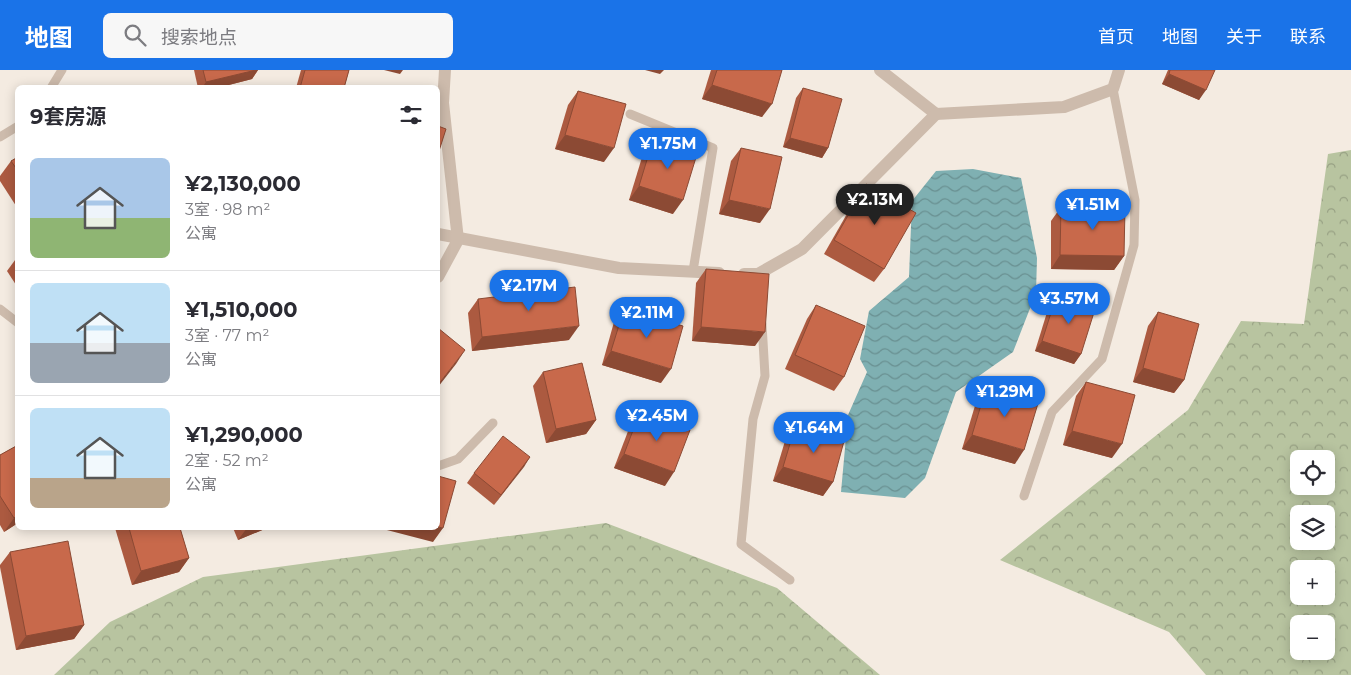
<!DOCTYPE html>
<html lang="zh">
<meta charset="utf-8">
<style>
:root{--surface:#fff;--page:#f7f7f7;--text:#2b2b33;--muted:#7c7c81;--line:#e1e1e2;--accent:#1a73e8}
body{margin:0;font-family:Montserrat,"Noto Sans SC",sans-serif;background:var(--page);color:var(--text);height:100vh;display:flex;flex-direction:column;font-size:19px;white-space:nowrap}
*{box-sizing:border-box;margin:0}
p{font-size:16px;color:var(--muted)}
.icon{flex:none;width:28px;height:28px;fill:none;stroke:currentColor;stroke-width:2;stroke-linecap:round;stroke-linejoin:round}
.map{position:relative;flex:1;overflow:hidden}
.side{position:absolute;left:15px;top:15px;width:425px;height:445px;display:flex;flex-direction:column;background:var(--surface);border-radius:8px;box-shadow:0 2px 12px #0003}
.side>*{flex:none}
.controls{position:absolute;left:1290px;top:380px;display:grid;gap:10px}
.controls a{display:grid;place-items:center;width:45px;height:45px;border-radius:8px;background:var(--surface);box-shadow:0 2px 12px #0003;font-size:25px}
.price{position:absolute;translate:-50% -42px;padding:0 11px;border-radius:18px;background:var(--accent);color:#fff;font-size:16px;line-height:32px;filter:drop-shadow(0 1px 2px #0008)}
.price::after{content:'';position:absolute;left:50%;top:30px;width:15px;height:11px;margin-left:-8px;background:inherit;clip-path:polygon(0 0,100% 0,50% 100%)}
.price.on{background:#222;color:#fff}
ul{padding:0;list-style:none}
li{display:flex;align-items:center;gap:15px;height:125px;padding:0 15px}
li+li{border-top:1px solid var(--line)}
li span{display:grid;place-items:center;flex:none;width:140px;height:100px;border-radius:8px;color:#555}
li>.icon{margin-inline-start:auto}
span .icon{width:60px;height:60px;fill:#fffc;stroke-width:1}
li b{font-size:21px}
h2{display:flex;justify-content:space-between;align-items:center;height:60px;padding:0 15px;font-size:21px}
header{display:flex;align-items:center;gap:30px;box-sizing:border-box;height:70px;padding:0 25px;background:var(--accent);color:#fff}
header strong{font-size:24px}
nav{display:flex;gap:28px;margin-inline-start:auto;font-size:18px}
.search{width:350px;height:45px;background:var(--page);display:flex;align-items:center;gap:12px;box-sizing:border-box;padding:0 18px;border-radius:8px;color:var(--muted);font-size:19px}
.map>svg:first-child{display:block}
</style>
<header>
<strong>地图</strong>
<div class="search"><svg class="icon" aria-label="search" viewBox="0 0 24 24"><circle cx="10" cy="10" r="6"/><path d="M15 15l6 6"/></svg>搜索地点</div>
<nav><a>首页</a><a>地图</a><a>关于</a><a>联系</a></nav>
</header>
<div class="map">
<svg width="1351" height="605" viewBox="0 0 1351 605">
<defs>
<pattern id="forest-crowns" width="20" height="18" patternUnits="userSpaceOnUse" patternTransform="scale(1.25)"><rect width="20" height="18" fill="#b8c4a0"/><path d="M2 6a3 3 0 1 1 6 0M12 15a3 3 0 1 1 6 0" fill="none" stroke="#97a083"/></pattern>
<pattern id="water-waves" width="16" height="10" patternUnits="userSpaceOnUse" patternTransform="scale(1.25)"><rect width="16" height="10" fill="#7fb0b2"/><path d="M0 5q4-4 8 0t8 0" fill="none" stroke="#699091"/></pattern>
</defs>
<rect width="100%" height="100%" fill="#f4ebe1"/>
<!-- forest -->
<g fill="url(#forest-crowns)" fill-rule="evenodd">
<path d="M1351,80V605H1206L1169,562L1000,490L1188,340L1241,251L1304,254L1328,84ZM1299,389H1326V416H1299ZM1299,444H1326V471H1299ZM1299,499H1326V526H1299ZM1299,554H1326V581H1299Z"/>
<polygon points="606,453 777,518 880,605 54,605 110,552 203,507"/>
</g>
<!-- water -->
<polygon fill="url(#water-waves)" points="973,99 1021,108 1037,188 1036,223 1013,282 956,322 925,408 905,428 841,422 848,345 867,302 860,289 869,241 909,207 912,131 936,101"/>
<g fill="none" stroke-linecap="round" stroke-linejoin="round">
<!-- lane -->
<g stroke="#cdbbac" stroke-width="9">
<polyline points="51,18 62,0"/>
<polyline points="630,44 713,78 693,201"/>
<polyline points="0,67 18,56"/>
<polyline points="0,239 18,253"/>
<polyline points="762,254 765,306 753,349 741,474 790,510"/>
<polyline points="438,396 458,389 493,353"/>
<polyline points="1024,426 1052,342 1102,289 1134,175 1135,130 1113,19"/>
</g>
<!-- street -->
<g stroke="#cdbbac" stroke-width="12">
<polyline points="880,0 936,44 1064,37 1113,19 1119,0"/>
<polyline points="438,164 619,198 719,203"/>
<polyline points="744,204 758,204 802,179 936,44"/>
<polyline points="438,207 458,170 443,33 445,0"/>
</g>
</g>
<!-- wall -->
<g fill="#ac5a40">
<polygon points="194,0 258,0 252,9 217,18 198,18"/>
<polygon points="301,0 349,0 344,18 296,18"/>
<polygon points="711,0 782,0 762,47 702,29"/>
<polygon points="1168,0 1215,0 1199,30 1162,14"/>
<polygon points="803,18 828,78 822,88 783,77 796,28"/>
<polygon points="578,21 604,92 555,79 568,35"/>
<polygon points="653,70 673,144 629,130 643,84"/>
<polygon points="741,78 760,153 719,144 731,91"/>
<polygon points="18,87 18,139 0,111 0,106 11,91"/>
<polygon points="866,114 884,199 874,212 824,184 856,128"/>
<polygon points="1061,137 1124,186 1114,200 1051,199 1051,151"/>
<polygon points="18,186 18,218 7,201"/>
<polygon points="706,199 755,276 692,271 696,213"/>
<polygon points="1056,227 1081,284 1074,294 1035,281 1049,236"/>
<polygon points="478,229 569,270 472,281 468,243"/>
<polygon points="816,235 844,307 834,321 785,299 807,249"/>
<polygon points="624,239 661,313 602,295 614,252"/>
<polygon points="1158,242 1184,310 1174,323 1133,312 1148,256"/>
<polygon points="543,302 596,350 586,364 546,373 533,316"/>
<polygon points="1086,312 1112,388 1063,375 1076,326"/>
<polygon points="987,315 1015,394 962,379 977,329"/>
<polygon points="640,342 665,416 614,398 630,356"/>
<polygon points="795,357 833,412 823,426 773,411 785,371"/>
<polygon points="18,375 18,453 4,462 0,455 0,385"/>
<polygon points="530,387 494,435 467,413 474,403"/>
<polygon points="115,458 180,458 189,488 179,502 132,515"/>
<polygon points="233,458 267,458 238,470"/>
<polygon points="10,482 84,555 74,569 16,580 0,497 0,495"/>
</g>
<!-- shaded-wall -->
<g fill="#8c4a34">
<polygon points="256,0 258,0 252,9 217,18 202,18 206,12"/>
<polygon points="384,0 403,0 400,4"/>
<polygon points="645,0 664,0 660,4"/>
<polygon points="1169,4 1206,20 1199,30 1162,14"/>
<polygon points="712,15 772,34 762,47 702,29"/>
<polygon points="565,65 614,78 604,92 555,79"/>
<polygon points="790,68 828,78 822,88 783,77"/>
<polygon points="639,116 683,130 673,144 629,130"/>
<polygon points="729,130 770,139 760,153 719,144"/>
<polygon points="1060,185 1124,186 1114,200 1051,199"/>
<polygon points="579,256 569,270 472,281 482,267"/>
<polygon points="701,257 765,262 755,276 692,271"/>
<polygon points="1042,271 1081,284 1074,294 1035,281"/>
<polygon points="465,280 456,294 438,317 438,315"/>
<polygon points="611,281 671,299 661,313 602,295"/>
<polygon points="1143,298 1184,310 1174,323 1133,312"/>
<polygon points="596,350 586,364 546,373 556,359"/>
<polygon points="1072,361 1122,374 1112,388 1063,375"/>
<polygon points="972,365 1024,380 1015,394 962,379"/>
<polygon points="624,384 674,402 665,416 614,398"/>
<polygon points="530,387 524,397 494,435 501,425"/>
<polygon points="783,397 833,412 823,426 773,411"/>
<polygon points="18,445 18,453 4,462 14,448"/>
<polygon points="438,457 443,458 433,472 383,459 384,458 438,458"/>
<polygon points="247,458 267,458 238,470"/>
<polygon points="189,488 179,502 132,515 141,501"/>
<polygon points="84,555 74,569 16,580 26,566"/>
</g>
<!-- building -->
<g fill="#c8694b" stroke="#8c4a34">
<polygon points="203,0 256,0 206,12"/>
<polygon points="305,0 349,0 344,18 300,18"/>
<polygon points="717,0 782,0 772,34 712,15"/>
<polygon points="1170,0 1215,0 1206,20 1169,4"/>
<polygon points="803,18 842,29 828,78 790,68"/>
<polygon points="578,21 626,34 614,78 565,65"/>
<polygon points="438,56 446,59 438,84"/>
<polygon points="653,70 697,84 683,130 639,116"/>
<polygon points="741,78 782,87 770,139 729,130"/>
<polygon points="18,87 18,101 11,91"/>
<polygon points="866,114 916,143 884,199 834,170"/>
<polygon points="1061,137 1125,137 1124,186 1060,185"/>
<polygon points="706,199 769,204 765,262 701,257"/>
<polygon points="575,217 579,256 482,267 478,229"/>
<polygon points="1056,227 1095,239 1081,284 1042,271"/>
<polygon points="816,235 865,256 844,307 795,285"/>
<polygon points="624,239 683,256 671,299 611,281"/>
<polygon points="1158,242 1199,254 1184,310 1143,298"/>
<polygon points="438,258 465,280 438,315"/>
<polygon points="582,293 596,350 556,359 543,302"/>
<polygon points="1086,312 1135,325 1122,374 1072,361"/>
<polygon points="987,315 1039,330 1024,380 972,365"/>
<polygon points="640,342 690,360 674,402 624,384"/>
<polygon points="795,357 844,371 833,412 783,397"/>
<polygon points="503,366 530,387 501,425 474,403"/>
<polygon points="18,375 18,445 14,448 0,426 0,385"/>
<polygon points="438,406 456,411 443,458 438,457"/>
<polygon points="129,458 180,458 189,488 141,501"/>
<polygon points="68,471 84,555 26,566 10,482"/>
</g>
</svg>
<div class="controls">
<a><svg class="icon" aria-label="locate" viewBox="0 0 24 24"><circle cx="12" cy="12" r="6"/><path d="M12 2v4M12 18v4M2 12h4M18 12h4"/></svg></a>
<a><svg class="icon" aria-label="layers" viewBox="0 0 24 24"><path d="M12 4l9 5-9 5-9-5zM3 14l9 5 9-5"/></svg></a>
<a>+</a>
<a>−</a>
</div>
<b class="price" style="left:668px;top:100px">¥1.75M</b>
<b class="price on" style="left:875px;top:156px">¥2.13M</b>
<b class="price" style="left:1093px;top:161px">¥1.51M</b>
<b class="price" style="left:529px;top:242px">¥2.17M</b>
<b class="price" style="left:1069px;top:255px">¥3.57M</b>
<b class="price" style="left:647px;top:269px">¥2.11M</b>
<b class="price" style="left:1005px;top:348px">¥1.29M</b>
<b class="price" style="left:657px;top:372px">¥2.45M</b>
<b class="price" style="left:814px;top:384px">¥1.64M</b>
<section class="side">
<h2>9套房源<svg class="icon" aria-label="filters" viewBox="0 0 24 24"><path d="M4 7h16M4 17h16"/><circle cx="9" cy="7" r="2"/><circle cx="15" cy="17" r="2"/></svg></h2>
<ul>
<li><span style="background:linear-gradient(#a9c7e8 60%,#8fb573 0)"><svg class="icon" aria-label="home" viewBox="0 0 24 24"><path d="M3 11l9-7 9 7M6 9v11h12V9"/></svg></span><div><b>¥2,130,000</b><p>3室 · 98 m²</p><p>公寓</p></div></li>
<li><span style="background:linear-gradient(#bfe0f5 60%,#9aa5b1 0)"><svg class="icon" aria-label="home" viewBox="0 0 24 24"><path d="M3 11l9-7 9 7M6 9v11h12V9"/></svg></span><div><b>¥1,510,000</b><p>3室 · 77 m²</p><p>公寓</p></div></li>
<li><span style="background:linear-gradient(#bfe0f5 70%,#b9a48a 0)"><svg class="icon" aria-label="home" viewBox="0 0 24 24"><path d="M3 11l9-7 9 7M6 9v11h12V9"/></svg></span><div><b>¥1,290,000</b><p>2室 · 52 m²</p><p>公寓</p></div></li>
</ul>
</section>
</div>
